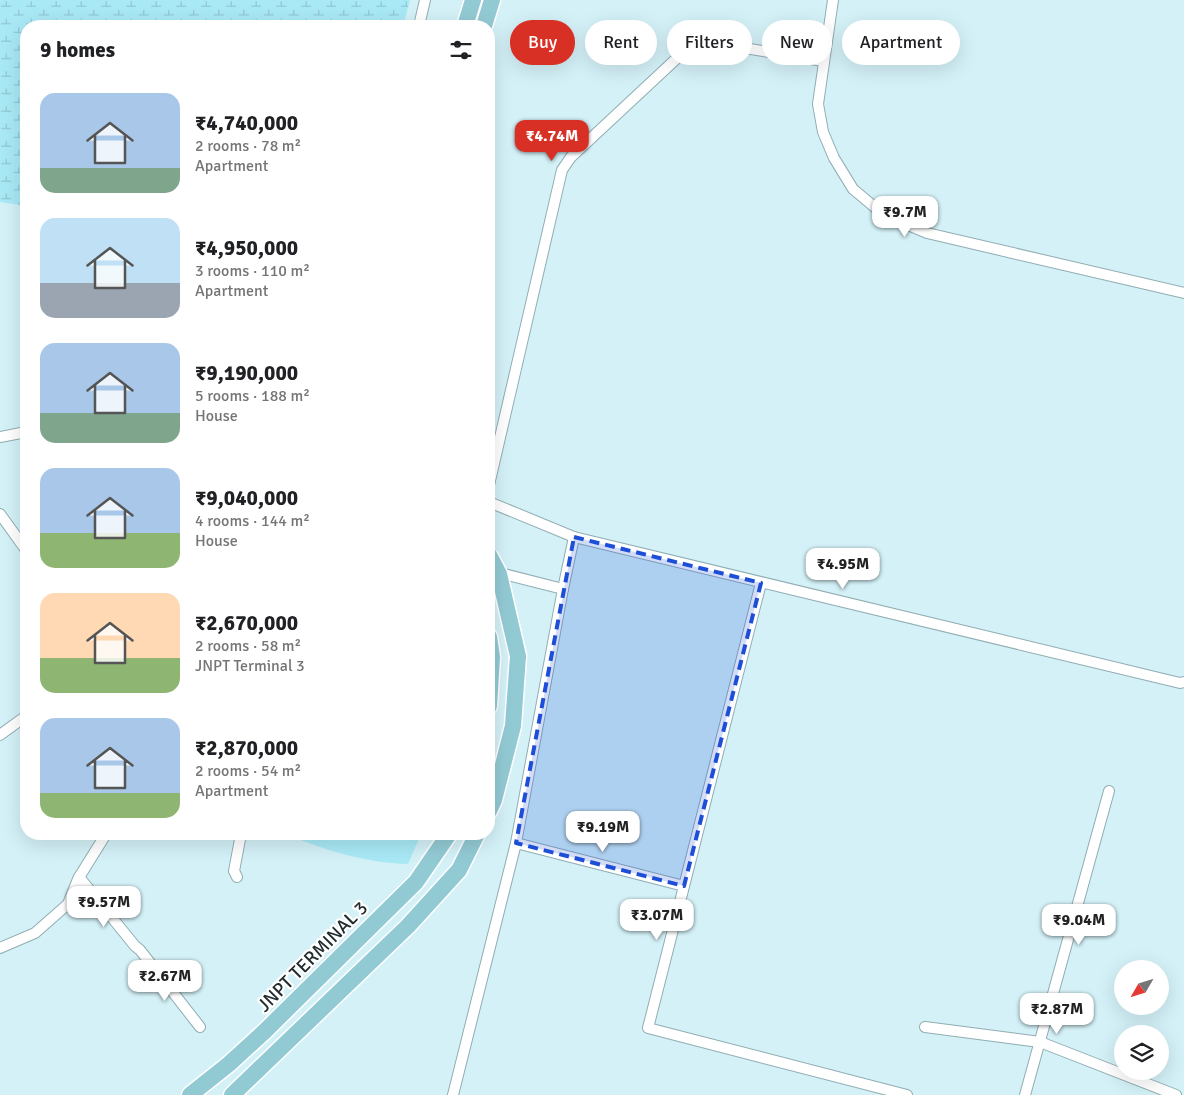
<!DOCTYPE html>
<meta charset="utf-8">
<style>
:root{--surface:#fff;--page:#f2f2f2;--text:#202124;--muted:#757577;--accent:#d93025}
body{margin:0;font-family:Signika,sans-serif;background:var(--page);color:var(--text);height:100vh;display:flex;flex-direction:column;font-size:19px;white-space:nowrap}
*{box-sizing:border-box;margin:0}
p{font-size:16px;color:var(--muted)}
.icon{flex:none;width:28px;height:28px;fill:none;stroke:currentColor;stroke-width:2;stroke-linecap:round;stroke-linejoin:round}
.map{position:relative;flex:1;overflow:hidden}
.side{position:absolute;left:20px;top:20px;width:475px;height:820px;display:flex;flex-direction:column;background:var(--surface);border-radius:20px;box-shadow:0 5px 20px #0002}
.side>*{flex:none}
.top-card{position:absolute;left:510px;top:20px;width:475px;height:45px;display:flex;gap:10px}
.needle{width:32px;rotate:231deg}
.controls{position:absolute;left:1114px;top:960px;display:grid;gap:10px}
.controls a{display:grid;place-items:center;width:55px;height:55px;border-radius:50%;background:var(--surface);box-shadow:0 5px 20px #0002;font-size:25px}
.price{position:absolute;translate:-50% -42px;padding:0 11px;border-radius:10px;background:#fff;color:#222;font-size:16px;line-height:32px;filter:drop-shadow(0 1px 2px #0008)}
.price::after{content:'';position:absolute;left:50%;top:30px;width:15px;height:11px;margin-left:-8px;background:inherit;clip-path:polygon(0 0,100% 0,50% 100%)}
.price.current{background:var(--accent);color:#fff}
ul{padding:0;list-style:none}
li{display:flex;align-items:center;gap:15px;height:125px;padding:0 20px}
li span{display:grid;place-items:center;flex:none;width:140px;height:100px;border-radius:15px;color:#555}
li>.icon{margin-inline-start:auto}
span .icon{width:60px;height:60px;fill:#fffc;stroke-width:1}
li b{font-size:21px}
h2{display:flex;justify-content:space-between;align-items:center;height:60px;padding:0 20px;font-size:21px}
.pill{padding:0 18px;border-radius:22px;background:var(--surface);box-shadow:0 5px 20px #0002;font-size:18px;line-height:45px}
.pill.current{background:var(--accent);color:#fff}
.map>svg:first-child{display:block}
</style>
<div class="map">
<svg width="1184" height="1095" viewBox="0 0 1184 1095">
<defs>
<pattern id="wetland-marsh" width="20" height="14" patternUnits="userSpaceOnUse" patternTransform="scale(1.25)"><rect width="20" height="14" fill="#a8e9f5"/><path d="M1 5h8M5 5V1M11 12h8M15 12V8" fill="none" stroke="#90c8d2"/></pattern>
</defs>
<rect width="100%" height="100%" fill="#d3f1f7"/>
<!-- green -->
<path fill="#a8e9f5" d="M285,834H421L408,864C366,863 324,850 285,834Z"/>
<!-- wetland -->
<polygon fill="url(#wetland-marsh)" points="0,0 410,0 403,26 26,26 26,206 0,202"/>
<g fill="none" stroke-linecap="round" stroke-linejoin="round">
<!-- minor casing -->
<g stroke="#90adb3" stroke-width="12">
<g id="minor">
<polyline points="833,0 818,104 823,132 834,158 853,189 884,215 927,233 1184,293"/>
<polyline points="419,26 425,0"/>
<polyline points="0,437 26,432"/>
<polyline points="489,485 562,170 571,157 690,46 702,41 823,61"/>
<polyline points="489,502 574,537"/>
<polyline points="0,514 26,550"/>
<polyline points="761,583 648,1028 907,1095"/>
<polyline points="563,589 574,537 1180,683 1184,682"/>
<polyline points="0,735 26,716"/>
<polyline points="516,843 684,886"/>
<polyline points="79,877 135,946 140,950 200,1027"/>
<polyline points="237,877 234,871 241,834"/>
<polyline points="0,948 35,933 68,904 78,879 106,834"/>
<polyline points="925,1027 1040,1042 1176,1095"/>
<polyline points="453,1095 516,843 563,589 496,572"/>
<polyline points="1025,1095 1109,791"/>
</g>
</g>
<!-- primary casing -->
<g stroke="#fff" stroke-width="19">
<g id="primary">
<polyline points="465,26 473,0"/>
<polyline points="484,26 492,0"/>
<polyline points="489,637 492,657 489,706"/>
<polyline points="489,811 494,800 513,726 518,656"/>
<polyline points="190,1095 229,1064 265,1031 416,882 449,834"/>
<polyline points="232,1095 408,926 459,870 477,834"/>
</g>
</g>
<!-- minor -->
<use href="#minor" stroke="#fff" stroke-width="10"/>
<!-- primary -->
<use href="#primary" stroke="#92cad4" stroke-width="16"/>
<!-- primary-bridge casing -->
<g stroke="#fff" stroke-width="19" stroke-linecap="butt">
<polyline id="primary-bridge" points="489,555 499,574 518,656"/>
</g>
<!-- primary-bridge -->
<use href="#primary-bridge" stroke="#92cad4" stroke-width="16"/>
</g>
<!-- marked area -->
<path fill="#1d4ed8" fill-opacity="0.2" stroke="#1d4ed8" stroke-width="4" stroke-dasharray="10 6" stroke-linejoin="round" d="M574,537L761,583L684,886L516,843Z"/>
<g text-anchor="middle" stroke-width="4.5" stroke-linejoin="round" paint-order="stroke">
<!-- street labels -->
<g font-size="19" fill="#212c2f" stroke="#fff">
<text transform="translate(312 956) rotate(-45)" y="7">JNPT TERMINAL 3</text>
</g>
</g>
</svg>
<div class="controls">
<a><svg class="needle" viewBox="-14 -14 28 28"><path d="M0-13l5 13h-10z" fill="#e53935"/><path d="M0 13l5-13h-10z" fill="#757577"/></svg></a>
<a><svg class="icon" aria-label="layers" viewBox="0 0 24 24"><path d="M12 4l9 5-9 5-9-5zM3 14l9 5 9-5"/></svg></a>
</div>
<b class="price current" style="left:552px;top:162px">₹4.74M</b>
<b class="price" style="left:905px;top:238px">₹9.7M</b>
<b class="price" style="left:843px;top:590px">₹4.95M</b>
<b class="price" style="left:603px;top:853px">₹9.19M</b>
<b class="price" style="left:104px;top:928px">₹9.57M</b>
<b class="price" style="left:657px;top:941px">₹3.07M</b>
<b class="price" style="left:1079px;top:946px">₹9.04M</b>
<b class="price" style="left:165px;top:1002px">₹2.67M</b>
<b class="price" style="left:1057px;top:1035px">₹2.87M</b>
<div class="top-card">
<a class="pill current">Buy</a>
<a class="pill">Rent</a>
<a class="pill">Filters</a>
<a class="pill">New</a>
<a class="pill">Apartment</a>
</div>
<section class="side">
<h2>9 homes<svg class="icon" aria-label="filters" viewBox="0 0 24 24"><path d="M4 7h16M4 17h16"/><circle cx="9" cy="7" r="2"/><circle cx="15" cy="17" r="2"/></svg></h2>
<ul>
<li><span style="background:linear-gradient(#a9c7e8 75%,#7fa58c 0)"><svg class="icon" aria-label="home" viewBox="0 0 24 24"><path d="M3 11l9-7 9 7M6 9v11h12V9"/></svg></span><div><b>₹4,740,000</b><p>2 rooms · 78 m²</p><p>Apartment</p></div></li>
<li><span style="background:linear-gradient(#bfe0f5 65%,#9aa5b1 0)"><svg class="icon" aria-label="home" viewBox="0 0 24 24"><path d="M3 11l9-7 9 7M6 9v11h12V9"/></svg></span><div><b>₹4,950,000</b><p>3 rooms · 110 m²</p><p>Apartment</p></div></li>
<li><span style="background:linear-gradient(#a9c7e8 70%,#7fa58c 0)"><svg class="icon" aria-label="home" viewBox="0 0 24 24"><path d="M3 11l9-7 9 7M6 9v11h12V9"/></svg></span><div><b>₹9,190,000</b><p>5 rooms · 188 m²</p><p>House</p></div></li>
<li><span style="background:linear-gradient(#a9c7e8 65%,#8fb573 0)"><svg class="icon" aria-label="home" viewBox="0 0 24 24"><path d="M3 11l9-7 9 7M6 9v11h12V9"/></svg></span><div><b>₹9,040,000</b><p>4 rooms · 144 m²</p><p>House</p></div></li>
<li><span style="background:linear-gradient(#ffd9b3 65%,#8fb573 0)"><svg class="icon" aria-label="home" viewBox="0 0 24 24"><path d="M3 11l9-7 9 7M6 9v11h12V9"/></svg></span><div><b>₹2,670,000</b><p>2 rooms · 58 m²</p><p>JNPT Terminal 3</p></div></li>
<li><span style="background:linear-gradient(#a9c7e8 75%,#8fb573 0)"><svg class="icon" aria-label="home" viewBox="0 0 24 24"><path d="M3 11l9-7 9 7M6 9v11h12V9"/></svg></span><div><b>₹2,870,000</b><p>2 rooms · 54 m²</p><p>Apartment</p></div></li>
</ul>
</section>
</div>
